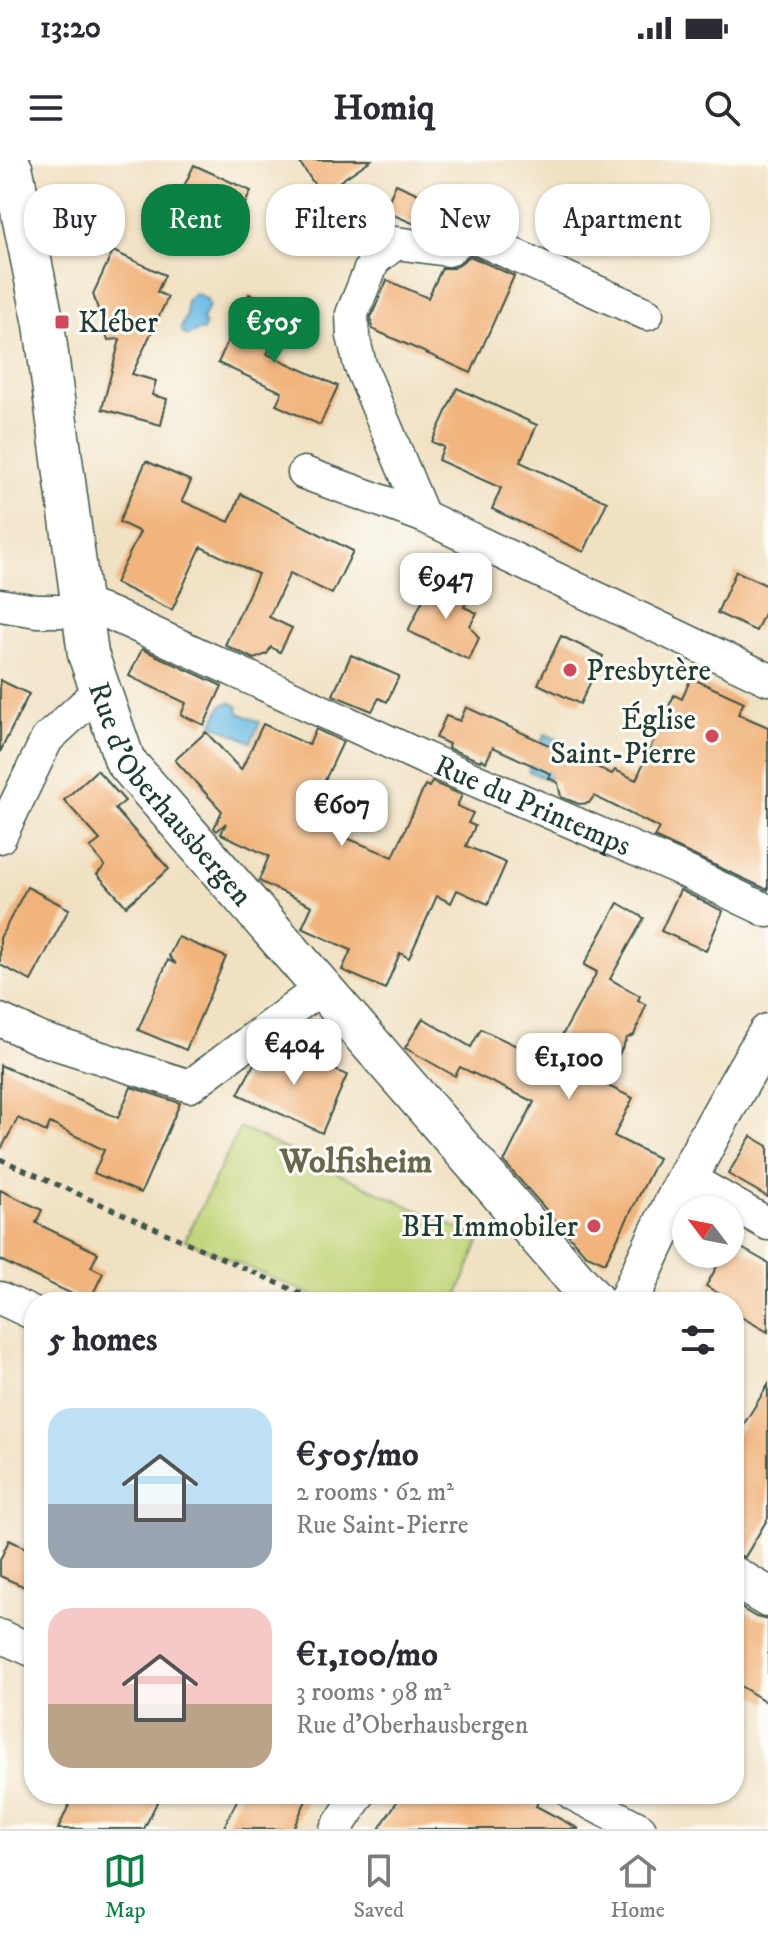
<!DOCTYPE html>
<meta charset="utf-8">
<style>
:root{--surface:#fff;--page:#f2f2f3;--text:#2b2b33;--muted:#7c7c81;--line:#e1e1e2;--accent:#0b8043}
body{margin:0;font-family:"IM FELL DW Pica",serif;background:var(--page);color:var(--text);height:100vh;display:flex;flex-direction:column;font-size:30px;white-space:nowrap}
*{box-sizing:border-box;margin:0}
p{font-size:26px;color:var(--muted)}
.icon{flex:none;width:44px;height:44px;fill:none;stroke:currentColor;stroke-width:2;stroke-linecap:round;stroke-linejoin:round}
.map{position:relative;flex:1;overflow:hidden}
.panel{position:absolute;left:24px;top:1132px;width:720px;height:512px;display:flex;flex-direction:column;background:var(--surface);border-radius:32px;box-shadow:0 2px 6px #0004}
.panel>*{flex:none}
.banner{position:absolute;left:24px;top:24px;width:720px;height:72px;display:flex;gap:16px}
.needle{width:52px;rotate:302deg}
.fabs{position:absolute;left:672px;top:1036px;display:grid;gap:16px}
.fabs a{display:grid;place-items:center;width:72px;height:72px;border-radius:50%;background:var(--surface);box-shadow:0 2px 6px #0004;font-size:40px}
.price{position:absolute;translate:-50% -68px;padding:0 18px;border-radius:16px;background:#fff;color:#222;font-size:26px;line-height:52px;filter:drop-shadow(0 2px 4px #0008)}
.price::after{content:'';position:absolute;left:50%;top:48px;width:24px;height:18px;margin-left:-12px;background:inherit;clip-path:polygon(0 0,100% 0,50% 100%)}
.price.current{background:var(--accent);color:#fff}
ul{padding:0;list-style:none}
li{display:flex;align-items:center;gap:24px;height:200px;padding:0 24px}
li span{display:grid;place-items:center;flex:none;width:224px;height:160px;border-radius:24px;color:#555}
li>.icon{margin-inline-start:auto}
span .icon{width:96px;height:96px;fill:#fffc;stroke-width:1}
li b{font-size:34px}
h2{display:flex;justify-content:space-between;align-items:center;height:96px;padding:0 24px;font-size:34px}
.pill{padding:0 28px;border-radius:32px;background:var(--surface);box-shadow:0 2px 6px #0004;font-size:28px;line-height:72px}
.pill.current{background:var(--accent);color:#fff}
.status{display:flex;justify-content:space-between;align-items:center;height:56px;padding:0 40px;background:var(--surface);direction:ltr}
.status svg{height:22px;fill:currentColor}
header{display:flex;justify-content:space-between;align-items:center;height:104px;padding:0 24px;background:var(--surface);font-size:36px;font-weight:700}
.dock{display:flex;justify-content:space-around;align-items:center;height:112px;border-top:2px solid var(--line);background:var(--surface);font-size:22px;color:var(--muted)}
.dock a{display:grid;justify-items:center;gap:4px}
.dock .current{color:var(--accent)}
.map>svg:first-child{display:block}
</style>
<div class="status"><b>13:20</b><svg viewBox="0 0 49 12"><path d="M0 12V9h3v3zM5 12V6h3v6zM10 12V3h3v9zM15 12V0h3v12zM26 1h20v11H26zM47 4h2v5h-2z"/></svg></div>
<header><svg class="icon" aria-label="menu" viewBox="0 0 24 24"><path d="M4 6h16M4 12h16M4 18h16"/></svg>Homiq<svg class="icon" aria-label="search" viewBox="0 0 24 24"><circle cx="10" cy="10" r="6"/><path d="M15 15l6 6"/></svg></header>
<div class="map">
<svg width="768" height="1669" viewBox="0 0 768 1669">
<rect width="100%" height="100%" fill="#fdfcf7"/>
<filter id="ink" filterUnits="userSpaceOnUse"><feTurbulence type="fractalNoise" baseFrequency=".0125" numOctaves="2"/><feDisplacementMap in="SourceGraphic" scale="16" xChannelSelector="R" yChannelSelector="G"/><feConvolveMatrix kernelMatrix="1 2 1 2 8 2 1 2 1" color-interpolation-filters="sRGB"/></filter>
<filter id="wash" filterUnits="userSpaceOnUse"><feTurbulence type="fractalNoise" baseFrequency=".006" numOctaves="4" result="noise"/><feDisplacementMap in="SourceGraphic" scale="32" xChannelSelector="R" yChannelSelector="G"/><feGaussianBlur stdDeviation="1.8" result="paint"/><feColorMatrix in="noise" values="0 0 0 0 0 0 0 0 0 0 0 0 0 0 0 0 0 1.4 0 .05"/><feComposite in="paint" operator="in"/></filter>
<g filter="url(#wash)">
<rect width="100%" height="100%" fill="#f1e1c3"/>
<!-- green -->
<polygon fill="#c1d478" stroke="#708856" stroke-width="2" points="240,968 480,1079 455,1142 328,1142 185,1080"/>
<!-- water -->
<g fill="#6abce5" stroke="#447c8c" stroke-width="2">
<polygon points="195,133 206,138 209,146 202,159 205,165 203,171 197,171 188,176 183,173 181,167 187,155 186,141"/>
<polygon points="230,542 238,546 239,553 260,562 251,582 213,564 222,545"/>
<polygon points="545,574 566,583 549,620 528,611"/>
</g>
<g id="blocks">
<!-- building -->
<g fill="#f1b47b">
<polygon points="298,0 371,0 321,34"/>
<polygon points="194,5 251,31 228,81 171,54"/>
<polygon points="396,24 461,53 459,58 442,70 422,67 384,51"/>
<polygon points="113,91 165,115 157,132 168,137 132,214 156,221 152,235 167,239 161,265 102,249 120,179 108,180 93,134"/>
<polygon points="470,96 514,116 471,213 372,169 371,157 387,120 428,138 442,108 454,108"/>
<polygon points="249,134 273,145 265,164 278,170 267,194 338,226 320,265 276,245 282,232 218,203"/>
<polygon points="457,228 537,265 520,302 607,342 584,392 492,349 501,328 438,300 444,287 432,282"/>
<polygon points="146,301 191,321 182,341 229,362 241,334 353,391 332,434 290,413 269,457 292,468 280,492 271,487 267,494 254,499 225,485 258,414 201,387 172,450 115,423 140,372 119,362"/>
<polygon points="736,411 768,426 768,445 756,471 717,453"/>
<polygon points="432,420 469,437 464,447 477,453 470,466 479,478 469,500 408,471"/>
<polygon points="561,476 603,496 580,544 538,524"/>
<polygon points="142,489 222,526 204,565 181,555 186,543 129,516"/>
<polygon points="351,495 399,516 387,542 379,538 372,551 333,535"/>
<polygon points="691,518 744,542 738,554 768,567 768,730 654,677 659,668 594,636 589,643 579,644 561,637 558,623 549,618 551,614 493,587 486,602 481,599 480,601 448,588 449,584 436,578 446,556 460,561 466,547 612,614 615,610 636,620 674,535 682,539"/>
<polygon points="0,520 29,534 0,592"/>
<polygon points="263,564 309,585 316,569 343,582 307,658 345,675 344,677 393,697 425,625 429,627 432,622 462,635 457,646 473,653 468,663 475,666 466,686 506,703 488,744 457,730 451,743 437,736 409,798 400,793 385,829 342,810 351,790 302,768 312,746 261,722 259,720 269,696 221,674 226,663 217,671 214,668 222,651 175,600 206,572 241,610"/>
<polygon points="97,610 125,641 115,649 169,709 126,746 97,714 105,706 90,688 100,680 64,640"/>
<polygon points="27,727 69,749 31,821 0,805 0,778"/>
<polygon points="680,730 723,751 706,791 661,771"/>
<polygon points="618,743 644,758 610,819 640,836 638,840 646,845 634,875 627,878 604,924 633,938 614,976 658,998 605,1103 585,1094 504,1002 534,942 460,907 455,916 405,888 423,858 471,887 481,869 548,901 597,812 584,805"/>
<polygon points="178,777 226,797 186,890 138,870 168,800 176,804 169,796"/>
<polygon points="276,885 347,915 322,973 238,934 256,900"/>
<polygon points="0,905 118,958 131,927 180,943 141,1033 94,1013 104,990 50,963 46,972 18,958 0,991"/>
<polygon points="751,976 768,986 768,1037 728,1014"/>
<polygon points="0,1030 42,1050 36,1063 98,1093 91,1107 103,1113 89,1142 0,1100"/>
<polygon points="731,1082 768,1103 768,1172 734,1153 734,1142 706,1126 724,1094 730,1094"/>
<polygon points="768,1225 768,1358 745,1397 734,1394 734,1280"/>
<polygon points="9,1380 34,1392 34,1431 0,1416 0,1400"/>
<polygon points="734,1444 756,1457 768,1460 768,1543 734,1522"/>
<polygon points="74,1634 161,1634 144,1669 58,1669"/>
<polygon points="240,1634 309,1634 293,1669 223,1669"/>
<polygon points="402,1634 522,1634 538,1642 536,1646 579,1669 379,1669"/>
</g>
</g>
</g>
<g filter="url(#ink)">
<use href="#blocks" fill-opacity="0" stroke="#3e5649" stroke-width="2"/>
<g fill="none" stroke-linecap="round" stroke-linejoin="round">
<!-- minor casing -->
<g stroke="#3e5649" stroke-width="35">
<g id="minor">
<polyline points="304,313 423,356 768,519"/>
<polyline points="423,356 360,205 353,176 352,154 374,100 396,83 448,90 467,74 647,154"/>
<path id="s1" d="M80,443L111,454L424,598L676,707L768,751"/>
<polyline points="0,445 37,451 81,451"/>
<polyline points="0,677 47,579 100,530"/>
<polyline points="0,860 41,879 190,926 322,827"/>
<polyline points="688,1018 768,1064"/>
<polyline points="0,1138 34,1154"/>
<polyline points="0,1476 34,1491"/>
<polyline points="573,1634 640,1669"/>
<polyline points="336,1669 359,1634"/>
</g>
</g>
<!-- major casing -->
<g stroke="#3e5649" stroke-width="43">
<g id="major">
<path id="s2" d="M8,0L13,11L44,164L88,494L125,601L595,1142"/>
<path d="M628,1142C668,1050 716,960 768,874"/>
<polyline points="734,1417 768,1437"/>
</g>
</g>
<!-- path -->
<polyline stroke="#3e5649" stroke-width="5" stroke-dasharray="6 6" stroke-linecap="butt" points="0,999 320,1142"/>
<!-- minor -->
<use href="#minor" stroke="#fff" stroke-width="32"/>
<!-- major -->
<use href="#major" stroke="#fff" stroke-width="40"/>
</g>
</g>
<!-- markers -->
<g fill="#d1495b" stroke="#fdfcf7" stroke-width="3">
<rect x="54" y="154" width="16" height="16" rx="4"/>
<circle cx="570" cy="510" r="8"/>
<circle cx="712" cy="576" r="8"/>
<circle cx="594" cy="1066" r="8"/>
</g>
<g text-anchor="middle" stroke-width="6" stroke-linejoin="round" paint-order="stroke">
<!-- poi labels -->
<g font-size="30" fill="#1f3d34" stroke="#fdfcf7" text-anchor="start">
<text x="78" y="172">Kléber</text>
<text x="586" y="520">Presbytère</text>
<text x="696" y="569" text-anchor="end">Église<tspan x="696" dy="34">Saint-Pierre</tspan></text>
<text x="578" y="1076" text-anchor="end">BH Immobiler</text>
</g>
<!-- street labels -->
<g font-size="30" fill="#1f3d34" stroke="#fdfcf7">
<text dy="10" stroke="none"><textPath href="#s2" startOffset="666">Rue d'Oberhausbergen</textPath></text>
<text dy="10" stroke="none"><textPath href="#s1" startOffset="496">Rue du Printemps</textPath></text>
</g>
<!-- quarter labels -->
<g font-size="34" font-weight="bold" fill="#68674d" stroke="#fdfcf7">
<text x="356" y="1012">Wolfisheim</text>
</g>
</g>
</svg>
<div class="fabs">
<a><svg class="needle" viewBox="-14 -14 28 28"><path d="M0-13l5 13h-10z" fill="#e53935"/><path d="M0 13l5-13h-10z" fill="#7c7c81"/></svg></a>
</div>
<b class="price current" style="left:274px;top:205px">€505</b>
<b class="price" style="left:446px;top:461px">€947</b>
<b class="price" style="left:342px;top:688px">€607</b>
<b class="price" style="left:294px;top:927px">€404</b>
<b class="price" style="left:569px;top:941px">€1,100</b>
<div class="banner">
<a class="pill">Buy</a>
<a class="pill current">Rent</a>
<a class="pill">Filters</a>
<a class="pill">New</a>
<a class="pill">Apartment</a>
</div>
<section class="panel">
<h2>5 homes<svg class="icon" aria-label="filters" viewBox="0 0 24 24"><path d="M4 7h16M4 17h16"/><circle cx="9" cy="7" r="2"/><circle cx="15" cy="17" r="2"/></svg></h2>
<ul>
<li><span style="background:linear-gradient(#bfe0f5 60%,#9aa5b1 0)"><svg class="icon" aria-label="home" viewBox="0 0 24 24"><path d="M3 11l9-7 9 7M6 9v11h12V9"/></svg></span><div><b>€505/mo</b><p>2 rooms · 62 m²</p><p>Rue Saint-Pierre</p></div></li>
<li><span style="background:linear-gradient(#f6c9c9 60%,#b9a48a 0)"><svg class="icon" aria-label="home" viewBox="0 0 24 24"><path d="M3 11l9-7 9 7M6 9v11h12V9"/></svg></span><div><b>€1,100/mo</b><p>3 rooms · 98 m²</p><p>Rue d'Oberhausbergen</p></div></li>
</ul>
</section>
</div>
<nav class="dock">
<a class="current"><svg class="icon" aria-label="map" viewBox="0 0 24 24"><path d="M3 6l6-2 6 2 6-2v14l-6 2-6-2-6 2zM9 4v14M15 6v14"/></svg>Map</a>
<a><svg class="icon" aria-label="saved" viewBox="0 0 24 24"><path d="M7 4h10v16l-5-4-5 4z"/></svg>Saved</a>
<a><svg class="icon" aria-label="home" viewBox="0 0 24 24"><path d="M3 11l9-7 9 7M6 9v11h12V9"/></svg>Home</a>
</nav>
